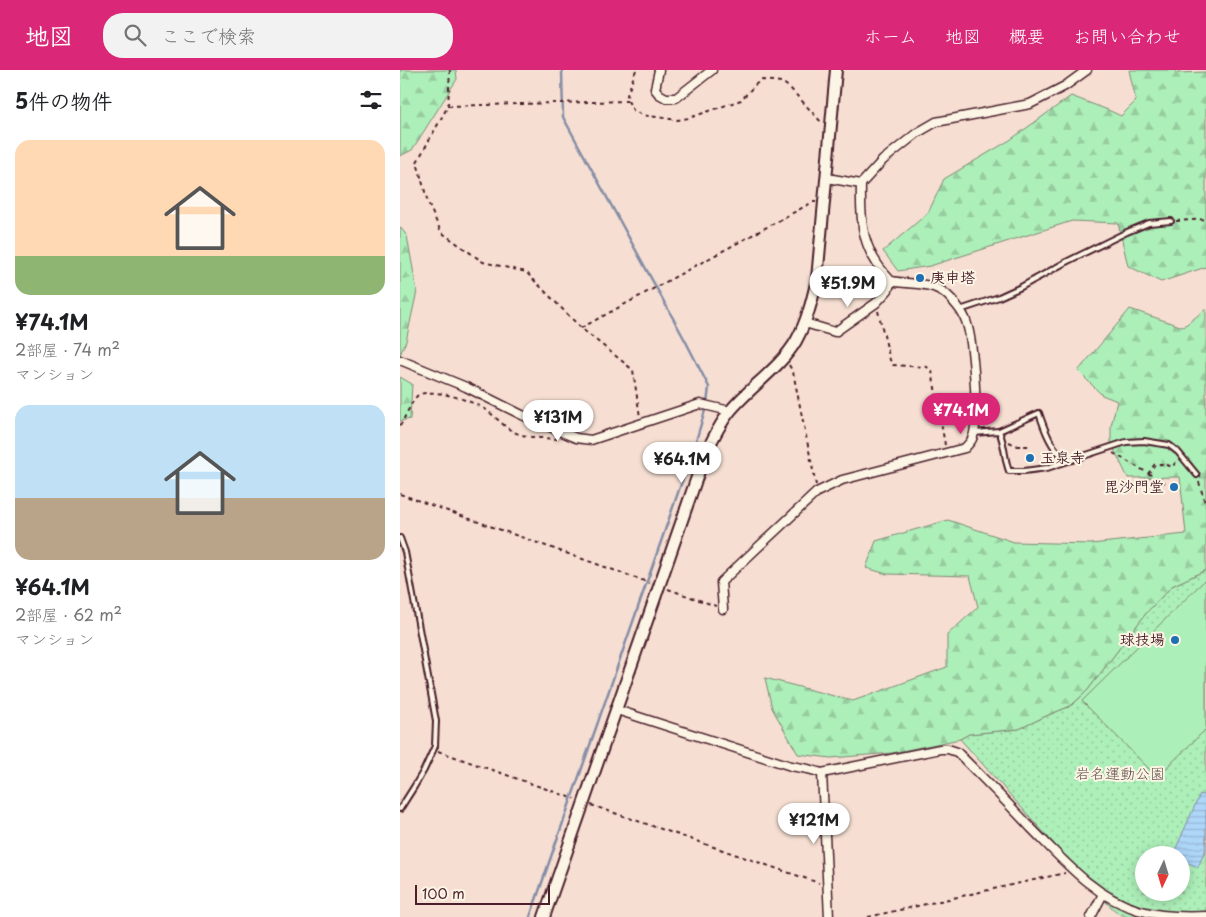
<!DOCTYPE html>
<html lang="ja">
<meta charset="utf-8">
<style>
:root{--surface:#fff;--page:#f2f2f2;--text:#202124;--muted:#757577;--accent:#db2777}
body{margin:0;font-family:"Playpen Sans","Klee One",sans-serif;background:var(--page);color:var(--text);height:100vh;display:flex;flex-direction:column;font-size:19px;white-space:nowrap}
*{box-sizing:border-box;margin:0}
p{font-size:16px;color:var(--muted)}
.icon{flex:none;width:28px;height:28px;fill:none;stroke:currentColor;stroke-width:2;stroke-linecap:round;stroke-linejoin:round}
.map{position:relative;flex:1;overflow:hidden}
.details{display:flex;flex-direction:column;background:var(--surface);width:400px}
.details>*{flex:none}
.needle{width:32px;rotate:184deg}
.buttons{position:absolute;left:735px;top:776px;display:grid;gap:10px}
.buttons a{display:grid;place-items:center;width:55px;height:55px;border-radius:50%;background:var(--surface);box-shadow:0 2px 12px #0003;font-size:25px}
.scale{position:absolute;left:15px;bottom:12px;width:135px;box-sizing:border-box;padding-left:5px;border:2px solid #4a1f2b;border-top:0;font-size:14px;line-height:18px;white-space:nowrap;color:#4a1f2b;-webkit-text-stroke:4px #fcf5e5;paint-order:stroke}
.price{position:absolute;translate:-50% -42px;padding:0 11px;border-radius:18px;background:#fff;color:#222;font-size:16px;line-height:32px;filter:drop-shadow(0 1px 2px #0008)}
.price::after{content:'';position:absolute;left:50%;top:30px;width:15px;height:11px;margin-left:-8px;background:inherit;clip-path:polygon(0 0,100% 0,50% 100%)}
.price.on{background:var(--accent);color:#fff}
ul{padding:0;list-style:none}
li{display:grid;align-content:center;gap:10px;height:265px;padding:0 15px}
li span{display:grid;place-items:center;height:155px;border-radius:15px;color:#555}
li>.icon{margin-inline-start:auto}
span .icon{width:90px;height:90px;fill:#fffc;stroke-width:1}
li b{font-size:21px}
h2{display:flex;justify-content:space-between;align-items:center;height:60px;padding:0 15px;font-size:21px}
header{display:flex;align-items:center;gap:30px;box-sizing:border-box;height:70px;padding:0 25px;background:var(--accent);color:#fff}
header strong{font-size:24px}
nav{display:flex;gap:28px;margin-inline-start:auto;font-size:18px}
.search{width:350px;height:45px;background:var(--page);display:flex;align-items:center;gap:12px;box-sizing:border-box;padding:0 18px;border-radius:20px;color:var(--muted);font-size:19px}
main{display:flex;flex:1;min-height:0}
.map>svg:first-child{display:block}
</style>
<header>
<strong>地図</strong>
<div class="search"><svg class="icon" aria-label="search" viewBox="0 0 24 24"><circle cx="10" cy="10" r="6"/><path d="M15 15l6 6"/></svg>ここで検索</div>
<nav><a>ホーム</a><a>地図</a><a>概要</a><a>お問い合わせ</a></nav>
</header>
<main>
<section class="details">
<h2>5件の物件<svg class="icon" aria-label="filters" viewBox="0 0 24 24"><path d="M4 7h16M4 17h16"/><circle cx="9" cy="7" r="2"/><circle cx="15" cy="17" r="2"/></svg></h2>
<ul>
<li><span style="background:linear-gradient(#ffd9b3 75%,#8fb573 0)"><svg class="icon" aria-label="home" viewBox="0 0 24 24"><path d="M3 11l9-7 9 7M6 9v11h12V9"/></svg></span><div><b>¥74.1M</b><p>2部屋 · 74 m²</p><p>マンション</p></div></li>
<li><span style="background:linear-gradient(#bfe0f5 60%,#b9a48a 0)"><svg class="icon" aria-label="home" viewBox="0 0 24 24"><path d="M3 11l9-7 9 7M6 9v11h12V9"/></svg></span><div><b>¥64.1M</b><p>2部屋 · 62 m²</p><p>マンション</p></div></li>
</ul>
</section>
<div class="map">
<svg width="806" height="847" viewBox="0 0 806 847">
<defs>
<pattern id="grass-dots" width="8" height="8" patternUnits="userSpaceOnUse" patternTransform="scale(1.25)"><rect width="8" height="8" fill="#adefb9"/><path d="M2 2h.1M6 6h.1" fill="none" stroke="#96cc9f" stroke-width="1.8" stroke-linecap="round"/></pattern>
<pattern id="forest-firs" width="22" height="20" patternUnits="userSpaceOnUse" patternTransform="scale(1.25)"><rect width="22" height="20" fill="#adefb9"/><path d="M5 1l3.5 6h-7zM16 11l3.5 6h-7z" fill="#96cc9f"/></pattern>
<pattern id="water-rules" width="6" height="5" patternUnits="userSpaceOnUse" patternTransform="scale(1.25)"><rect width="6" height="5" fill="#add6f8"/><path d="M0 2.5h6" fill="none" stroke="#96b7d5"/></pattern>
</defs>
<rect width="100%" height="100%" fill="#f6dfd2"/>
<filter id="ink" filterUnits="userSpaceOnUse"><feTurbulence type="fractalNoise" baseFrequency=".02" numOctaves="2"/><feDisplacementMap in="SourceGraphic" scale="10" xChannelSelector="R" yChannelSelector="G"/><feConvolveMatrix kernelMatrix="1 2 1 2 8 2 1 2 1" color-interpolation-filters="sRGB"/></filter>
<g filter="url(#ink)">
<!-- grass -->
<path fill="url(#grass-dots)" stroke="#7c8772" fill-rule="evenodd" d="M806,500V847H727L718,843L708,834L560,669L569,664L619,659L646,646L668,637L673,634L687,621L747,542L772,516L778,513ZM744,785H781V822H744Z"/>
<!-- forest -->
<g fill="url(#forest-firs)" stroke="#7c8772">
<polygon points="0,0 56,0 57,9 12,80 0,86"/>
<polygon points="729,0 774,0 777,3 806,2 806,197 761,212 728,196 718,153 672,151 530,196 498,201 483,181 528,143 544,109 610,70 671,26 708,40 721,46 736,31"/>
<polygon points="0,157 7,166 17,221 6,271 0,285"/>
<polygon points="730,239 783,257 806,239 806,500 778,513 772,516 747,542 687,621 673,634 668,637 646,646 619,659 569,664 560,669 492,683 431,688 398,684 372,638 365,608 453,631 547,597 547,565 578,537 570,506 487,504 466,498 476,471 548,450 614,472 691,474 786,464 780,407 728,408 711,373 711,356 717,331 702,325 678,301"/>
<polygon points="0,307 12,314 10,349 0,351"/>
</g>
<!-- garden -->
<polygon fill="#adefb9" stroke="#7c8772" points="806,509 806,659 757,707 682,631"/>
<!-- water -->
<polygon fill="url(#water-rules)" stroke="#858da6" points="800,724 806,726 806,779 798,797 781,790 781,785 773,785"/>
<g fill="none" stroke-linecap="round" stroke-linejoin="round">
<!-- stream -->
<polyline stroke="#858da6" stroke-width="2.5" points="130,847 295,374 307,334 309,317 286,272 163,47 162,0"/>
<!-- service casing -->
<g stroke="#4a1f2b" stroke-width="8">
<g id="service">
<polyline points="560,240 599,227 621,217 666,192 727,162 749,153 771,151"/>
<path d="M599,361L639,343C643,355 649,373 658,382C662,386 667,388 672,390"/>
<path d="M574,363L599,361C605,374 604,388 609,401H624L647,398L726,372L744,371L769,375L778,382L797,405"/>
<polyline points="0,468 5,482 36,651 35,676 24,700 14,717 0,739"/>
</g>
</g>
<!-- minor casing -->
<g stroke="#4a1f2b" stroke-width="11">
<g id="minor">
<polyline points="259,0 255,19 259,24 266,28 276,28 312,0"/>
<polyline points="461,114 483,90 517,63 536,52 630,34 665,16 687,0"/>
<polyline points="405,253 435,262 476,233 488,220 491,211"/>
<polyline points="0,290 66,317 122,345 176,368 191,370 300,334 330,341"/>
<path d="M323,539L321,512L417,422L442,410L565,378C567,375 571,372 572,369C580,353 573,269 566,251C563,242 553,230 546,224C530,211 510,215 491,211C462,181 460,154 461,114L427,108"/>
<path d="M217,640L391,696L408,699L422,703L540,679H548L557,682C582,707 607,732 631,758C662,789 694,827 738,840C758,846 785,847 806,846"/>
<polyline points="422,703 429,847"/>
<polyline points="691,847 703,824"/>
</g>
</g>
<!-- tertiary casing -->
<g stroke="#4a1f2b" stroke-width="14">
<path id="tertiary" d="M144,847L304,387C312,371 319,354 331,340C350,317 381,297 396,271C407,251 412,231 417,209L436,0"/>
</g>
<!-- path -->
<g stroke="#4a1f2b" stroke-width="2" stroke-dasharray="4 4" stroke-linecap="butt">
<polyline points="50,0 48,36 17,92 28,133 41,162 83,192 126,202 181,258 233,300 240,347"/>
<polyline points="236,0 227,25 228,31 233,40 242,45 278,50 289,48 341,30 356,14 362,10 382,12 390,18 422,53"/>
<polyline points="48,36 228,31"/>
<polyline points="776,151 806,149"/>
<polyline points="478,241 490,290 493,295 527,297 532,301 545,375"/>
<polyline points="181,258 413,132 416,132"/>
<polyline points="389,295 393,302 416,415"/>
<path d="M0,356C4,349 12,331 17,326C29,316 73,331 85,339C95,346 102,355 112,361C125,368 143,368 157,369"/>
<polyline points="609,372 618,376 630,376 630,378"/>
<polyline points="713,383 765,413"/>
<polyline points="748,404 755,394 765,394 772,397 777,391"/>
<polyline points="799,412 806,436"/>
<polyline points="0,424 250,513"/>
<polyline points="268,519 316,536"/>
<polyline points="38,681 175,729"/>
<polyline points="191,735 419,813"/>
<polyline points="468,847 665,803"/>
</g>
<!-- service -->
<use href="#service" stroke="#fcf5e5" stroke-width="4"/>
<!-- minor -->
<use href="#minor" stroke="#fcf5e5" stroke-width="8"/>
<!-- tertiary -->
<use href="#tertiary" stroke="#fcf5e5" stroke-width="10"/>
</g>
</g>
<!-- markers -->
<g fill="#1f6fb2" stroke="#fcf5e5" stroke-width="2">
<circle cx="520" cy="208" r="5"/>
<circle cx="630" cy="388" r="5"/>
<circle cx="774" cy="417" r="5"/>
<circle cx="775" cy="570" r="5"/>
</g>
<g text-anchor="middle" stroke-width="4" stroke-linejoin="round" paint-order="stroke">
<!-- poi labels -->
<g font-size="15" font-weight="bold" fill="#4a1f2b" stroke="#fcf5e5" text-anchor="start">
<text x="530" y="213">庚申塔</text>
<text x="640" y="393">玉泉寺</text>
<text x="764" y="422" text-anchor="end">毘沙門堂</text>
<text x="765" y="575" text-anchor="end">球技場</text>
</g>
<!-- park labels -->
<g font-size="15" fill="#63534e" stroke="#fcf5e5">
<text x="720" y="709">岩名運動公園</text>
</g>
</g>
</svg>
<div class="buttons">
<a><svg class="needle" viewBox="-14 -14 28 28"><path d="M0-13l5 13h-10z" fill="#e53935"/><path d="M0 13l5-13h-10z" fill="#757577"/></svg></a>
</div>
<div class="scale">100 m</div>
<b class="price" style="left:448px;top:238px">¥51.9M</b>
<b class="price on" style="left:561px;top:365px">¥74.1M</b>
<b class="price" style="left:158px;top:372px">¥131M</b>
<b class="price" style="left:282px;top:414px">¥64.1M</b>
<b class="price" style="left:414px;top:775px">¥121M</b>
</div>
</main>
